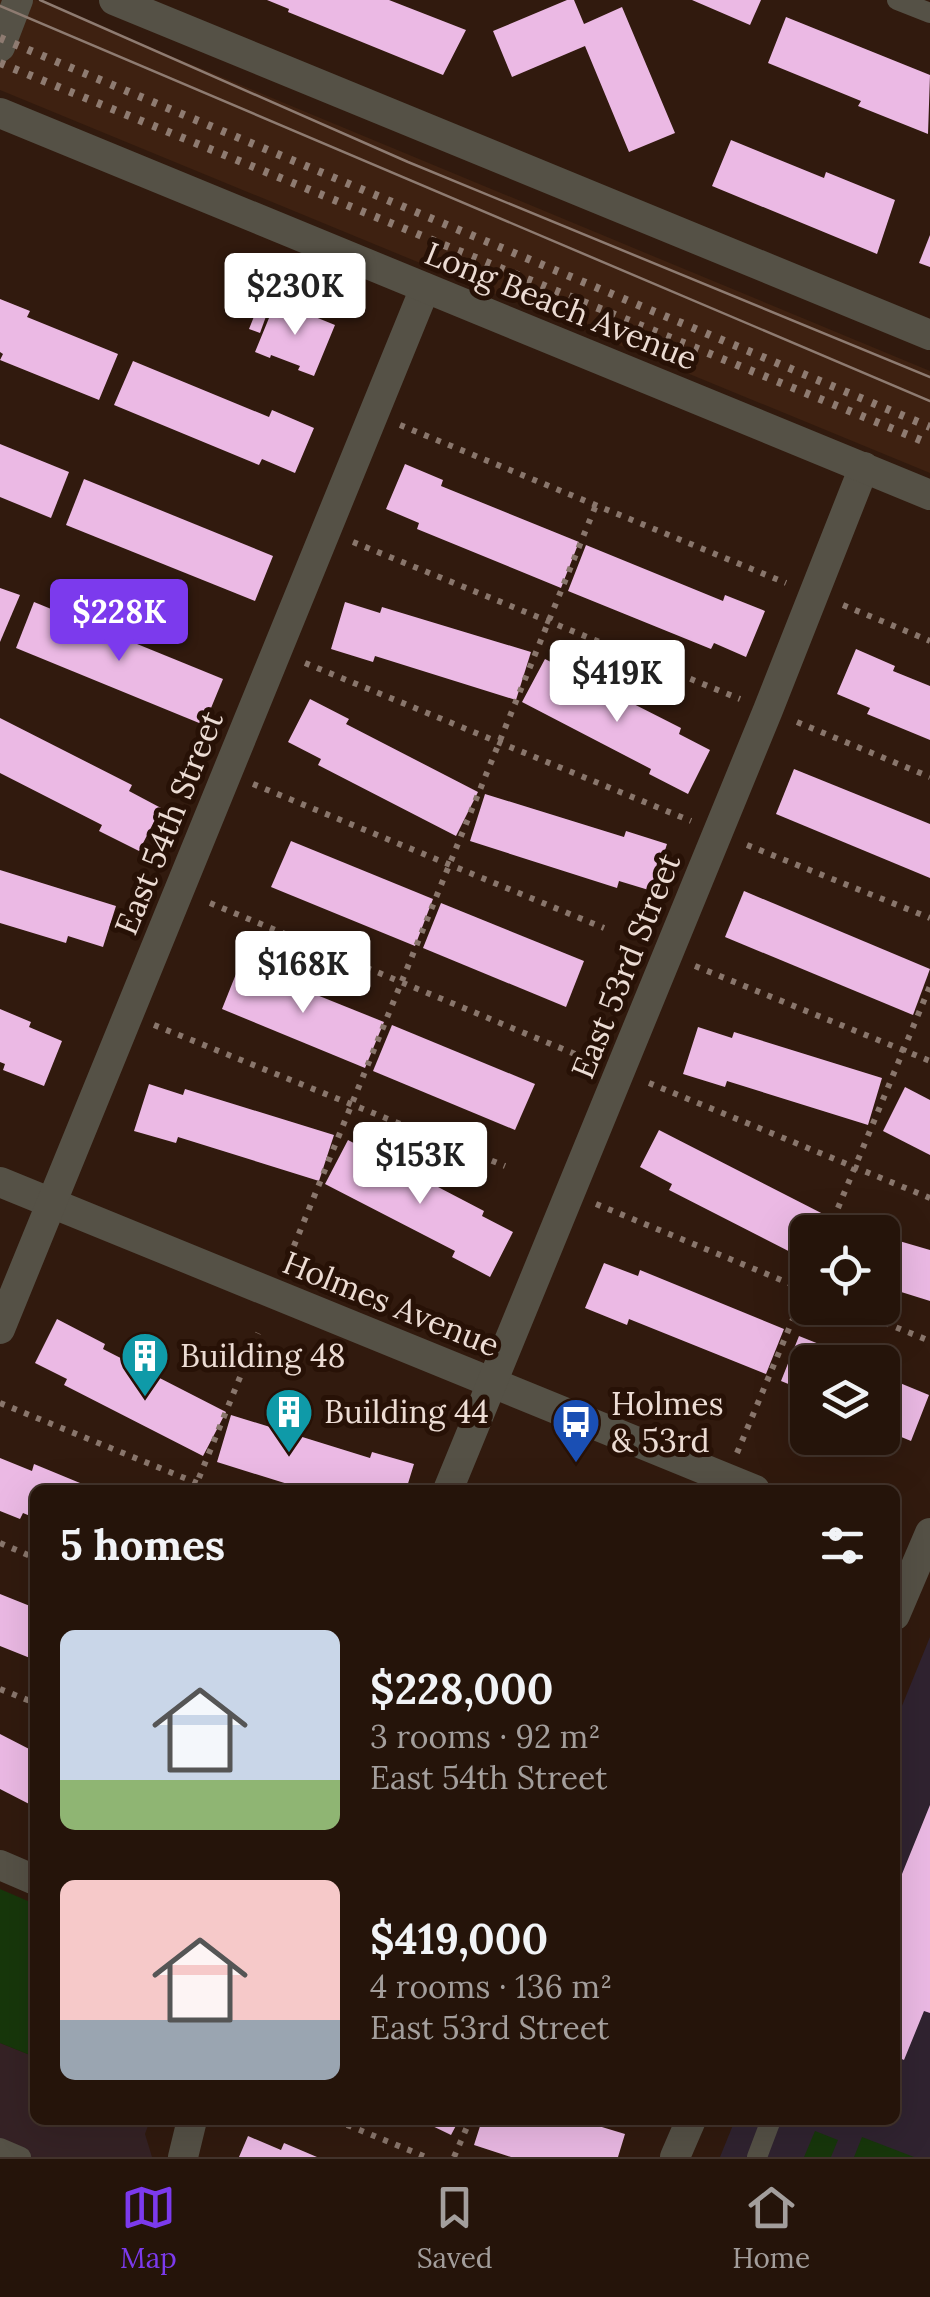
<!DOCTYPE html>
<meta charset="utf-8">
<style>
:root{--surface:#25140a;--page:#2d1d13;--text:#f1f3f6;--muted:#a39e9c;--line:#42332b;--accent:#7c3aed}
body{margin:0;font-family:Lora,serif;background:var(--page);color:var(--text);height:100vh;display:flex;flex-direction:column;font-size:38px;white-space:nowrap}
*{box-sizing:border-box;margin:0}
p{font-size:32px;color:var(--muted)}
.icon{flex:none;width:55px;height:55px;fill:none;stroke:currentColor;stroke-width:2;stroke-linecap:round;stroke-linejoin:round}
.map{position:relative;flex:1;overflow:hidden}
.panel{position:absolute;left:30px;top:1485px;width:870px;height:640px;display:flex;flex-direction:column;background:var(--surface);border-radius:15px;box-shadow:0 10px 40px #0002,0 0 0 2px var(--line)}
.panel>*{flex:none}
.tools{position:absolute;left:790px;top:1215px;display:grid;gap:20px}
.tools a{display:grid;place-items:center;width:110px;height:110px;border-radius:15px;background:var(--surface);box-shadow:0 10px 40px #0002,0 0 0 2px var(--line);font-size:50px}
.price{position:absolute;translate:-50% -85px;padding:0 22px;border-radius:10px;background:#fff;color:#222;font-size:32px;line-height:65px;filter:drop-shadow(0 2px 5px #0008)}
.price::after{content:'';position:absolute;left:50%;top:60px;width:30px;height:22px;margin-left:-15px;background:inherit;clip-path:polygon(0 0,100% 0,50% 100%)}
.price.current{background:var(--accent);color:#fff}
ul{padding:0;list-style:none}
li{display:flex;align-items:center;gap:30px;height:250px;padding:0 30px}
li span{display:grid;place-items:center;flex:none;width:280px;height:200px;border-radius:15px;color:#555}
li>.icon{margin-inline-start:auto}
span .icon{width:120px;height:120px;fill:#fffc;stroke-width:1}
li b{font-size:42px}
h2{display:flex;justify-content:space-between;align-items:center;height:120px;padding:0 30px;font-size:42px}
.tab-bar{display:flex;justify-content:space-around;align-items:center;height:140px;border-top:2px solid var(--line);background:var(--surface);font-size:28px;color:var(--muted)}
.tab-bar a{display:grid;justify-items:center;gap:5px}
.tab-bar .current{color:var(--accent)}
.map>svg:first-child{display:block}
</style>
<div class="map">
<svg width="930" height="2157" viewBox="0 0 930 2157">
<rect width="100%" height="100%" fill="#311a0e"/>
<!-- built -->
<polygon fill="#3e2111" points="0,0 36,0 930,371 930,473 0,90"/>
<!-- industrial -->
<polygon fill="#352225" points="0,2043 35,2057 35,2120 150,2120 145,2134 152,2157 0,2157"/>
<!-- education -->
<polygon fill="#302330" points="930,1637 930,2157 720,2157 735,2120 895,2120 895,1723"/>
<!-- green -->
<g fill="#17370b">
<polygon points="0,1889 35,1904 35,2057 0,2043"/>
<polygon points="815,2131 838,2140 831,2157 804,2157"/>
<polygon points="862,2137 914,2157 854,2157"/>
</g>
<!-- building -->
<g fill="#ebb9e4">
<polygon points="267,0 389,0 466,30 443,75 288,12 289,9"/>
<polygon points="567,0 574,0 584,24 622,7 675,133 629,152 585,46 512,77 493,31"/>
<polygon points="692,0 761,0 750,25"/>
<polygon points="786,17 930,75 928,134 858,106 861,101 768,63"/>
<polygon points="731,140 824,178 826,172 895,200 877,254 712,186"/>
<polygon points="930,235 930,267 919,263"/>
<polygon points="0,299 30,311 27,317 118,354 99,400 0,360 3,354 0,352"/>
<polygon points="276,301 335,325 314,376 298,370 300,366 271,355 270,358 255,352"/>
<polygon points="259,304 269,308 260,333 249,329"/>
<polygon points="133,361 269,417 272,410 314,428 295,473 262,459 259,465 114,405"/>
<polygon points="0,444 69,472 51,518 0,497"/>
<polygon points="405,464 443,480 441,486 579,542 561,588 417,529 419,523 386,509"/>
<polygon points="84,479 273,556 255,601 66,525"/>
<polygon points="586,545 723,601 725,595 765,611 746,657 714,643 711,649 568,591"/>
<polygon points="0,588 20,595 0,642"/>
<polygon points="34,602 223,679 204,725 16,648"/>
<polygon points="345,602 380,613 382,607 531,652 516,700 375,656 373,662 331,649"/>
<polygon points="856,649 895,666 893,671 930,686 930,740 867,714 870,708 837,694"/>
<polygon points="545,659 681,728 679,734 710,750 688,794 649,774 651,769 522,702"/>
<polygon points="310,699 349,719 346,724 478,792 456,836 318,765 321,759 288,742"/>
<polygon points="0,718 132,785 129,791 161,808 139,851 99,831 102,825 0,773"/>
<polygon points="794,769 930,824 930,878 776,814"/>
<polygon points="485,794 624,837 626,831 667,844 652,891 619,881 617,888 470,841"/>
<polygon points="291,841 433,899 415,946 271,887"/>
<polygon points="0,870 116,906 103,947 68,936 66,943 0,923"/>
<polygon points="744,891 930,969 913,1015 725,937"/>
<polygon points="441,903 584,961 566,1007 423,948"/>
<polygon points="240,964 384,1022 365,1068 222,1009"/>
<polygon points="0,1009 31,1022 29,1027 62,1041 44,1086 3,1070 5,1064 0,1062"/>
<polygon points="392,1025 535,1084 515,1130 373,1071"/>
<polygon points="698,1027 732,1038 734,1032 882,1078 868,1125 727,1081 725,1087 683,1074"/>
<polygon points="149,1084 183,1095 185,1089 334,1135 319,1181 178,1137 176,1143 134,1131"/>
<polygon points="905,1087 930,1100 930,1155 883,1131"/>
<polygon points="659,1130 831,1218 823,1232 808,1232 808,1261 669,1190 672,1184 640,1167"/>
<polygon points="348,1140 484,1211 482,1216 513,1232 490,1277 452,1257 455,1251 325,1184"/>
<polygon points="846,1224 870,1232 843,1232"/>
<polygon points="882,1236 930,1250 930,1301 882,1286"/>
<polygon points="604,1263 638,1276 640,1270 784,1329 766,1374 629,1319 627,1325 585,1308"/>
<polygon points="57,1319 105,1344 103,1349 226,1412 203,1456 64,1385 67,1379 35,1363"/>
<polygon points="799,1336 864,1362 808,1362 808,1392 781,1381"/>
<polygon points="882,1370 897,1376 895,1381 929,1395 911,1441 882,1429"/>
<polygon points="231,1415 370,1458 372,1452 414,1464 406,1490 307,1490 217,1462"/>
<polygon points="0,1458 32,1471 34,1464 97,1490 35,1490 35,1518 23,1513 20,1519 0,1511"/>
<polygon points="0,1594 35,1608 35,1660 0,1646"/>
<polygon points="0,1734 35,1752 35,1807 0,1789"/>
<polygon points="930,1805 930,2013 924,2011 904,2060 895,2056 895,1871 902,1874"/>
<polygon points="420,2120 459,2120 451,2135"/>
<polygon points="482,2120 558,2120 580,2127 582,2121 625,2134 618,2157 511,2157 474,2145"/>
<polygon points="248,2136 281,2150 284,2143 317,2157 239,2157"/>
</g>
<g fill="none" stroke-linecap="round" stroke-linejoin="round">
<!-- path -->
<g stroke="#89766c" stroke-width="6" stroke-dasharray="5 8" stroke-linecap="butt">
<polyline points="400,425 786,583"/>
<polyline points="353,542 740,699"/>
<polyline points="843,605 930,641"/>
<polyline points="305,663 691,821"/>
<polyline points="797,722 930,777"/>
<polyline points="253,784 604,928"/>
<polyline points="747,845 930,918"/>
<polyline points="210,903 587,1059"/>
<polyline points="695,966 930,1061"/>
<polyline points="154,1025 505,1166"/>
<polyline points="649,1083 930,1198"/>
<polyline points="596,1204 808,1291"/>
<polyline points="828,1232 930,986"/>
<polyline points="289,1258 596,505"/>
<polyline points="848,1308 930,1341"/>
<polyline points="0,1403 214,1490"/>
<polyline points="737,1453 808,1283"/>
<polyline points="194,1490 258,1333"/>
<polyline points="527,1490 527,1479"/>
<polyline points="0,1543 35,1558"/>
<polyline points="0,1689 35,1703"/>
<polyline points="335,2120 426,2157"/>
<polyline points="454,2157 470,2120"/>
</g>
<!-- service -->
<g stroke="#555146" stroke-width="20">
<polyline points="897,0 930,13"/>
<polyline points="0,2148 21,2157"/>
<polyline points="757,2157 771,2120"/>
</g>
<!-- minor -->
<g stroke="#555146" stroke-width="30">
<polyline points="0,1182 755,1490"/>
<polyline points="0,1329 425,288"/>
<polyline points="448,1490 768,710 864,467"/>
<polyline points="895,1615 930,1533"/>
<polyline points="0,1865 35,1880"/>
<polyline points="183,2157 192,2120"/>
<polyline points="675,2157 691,2120"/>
</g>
<!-- tertiary -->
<g stroke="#555146" stroke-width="30">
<polyline points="114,0 930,335"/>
<polyline points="0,47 18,0"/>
<polyline points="0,113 930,495"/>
</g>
<!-- tram -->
<g stroke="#8e7b71" stroke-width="2.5">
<polyline points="40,0 408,162 930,377"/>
<polyline points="0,6 930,401"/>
</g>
<!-- rail -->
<g stroke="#8e7b71" stroke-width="8" stroke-dasharray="5 10" stroke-linecap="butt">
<polyline points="0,38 930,427"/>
<polyline points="0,63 930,444"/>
</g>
</g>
<!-- icons -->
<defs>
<g id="building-pin" transform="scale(2.5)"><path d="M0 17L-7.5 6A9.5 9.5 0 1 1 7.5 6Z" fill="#0f9aa8" stroke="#271106"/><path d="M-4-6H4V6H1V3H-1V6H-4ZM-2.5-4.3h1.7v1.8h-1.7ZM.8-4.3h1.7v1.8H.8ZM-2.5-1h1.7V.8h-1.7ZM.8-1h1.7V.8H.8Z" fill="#fff"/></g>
<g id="bus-pin" transform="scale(2.5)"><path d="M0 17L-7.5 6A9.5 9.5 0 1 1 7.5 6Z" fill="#1a4fb4" stroke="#271106"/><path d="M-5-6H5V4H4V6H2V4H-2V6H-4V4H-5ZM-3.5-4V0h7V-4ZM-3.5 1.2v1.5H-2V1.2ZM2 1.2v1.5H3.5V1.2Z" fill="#fff"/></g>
</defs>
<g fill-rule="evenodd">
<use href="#building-pin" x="145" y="1356"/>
<use href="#building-pin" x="289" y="1412"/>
<use href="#bus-pin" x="576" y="1422"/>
</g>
<g text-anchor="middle" stroke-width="10" stroke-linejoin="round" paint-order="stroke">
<!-- street labels -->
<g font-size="32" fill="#ecdcd4" stroke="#271106">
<text transform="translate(561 306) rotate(22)" y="11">Long Beach Avenue</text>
<text transform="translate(169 823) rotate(-68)" y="11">East 54th Street</text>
<text transform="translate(626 966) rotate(-68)" y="11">East 53rd Street</text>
<text transform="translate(391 1304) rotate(22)" y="11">Holmes Avenue</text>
</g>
<!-- poi labels -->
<g font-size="32" fill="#ecdcd4" stroke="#271106" text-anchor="start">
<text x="180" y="1367">Building 48</text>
<text x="611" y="1415">Holmes<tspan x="611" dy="37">&amp; 53rd</tspan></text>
<text x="324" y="1423">Building 44</text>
</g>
</g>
</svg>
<div class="tools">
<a><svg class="icon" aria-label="locate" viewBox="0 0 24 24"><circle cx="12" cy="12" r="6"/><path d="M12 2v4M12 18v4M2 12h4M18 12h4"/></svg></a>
<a><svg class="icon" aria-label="layers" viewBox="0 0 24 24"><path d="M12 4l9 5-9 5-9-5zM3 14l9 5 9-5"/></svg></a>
</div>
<b class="price" style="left:295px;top:338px">$230K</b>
<b class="price current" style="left:119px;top:664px">$228K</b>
<b class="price" style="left:617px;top:725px">$419K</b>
<b class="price" style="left:303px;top:1016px">$168K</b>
<b class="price" style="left:420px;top:1207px">$153K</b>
<section class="panel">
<h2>5 homes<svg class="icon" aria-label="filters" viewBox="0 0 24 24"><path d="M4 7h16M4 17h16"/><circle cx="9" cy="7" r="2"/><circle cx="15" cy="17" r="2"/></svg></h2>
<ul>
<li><span style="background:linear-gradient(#c9d6e8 75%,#8fb573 0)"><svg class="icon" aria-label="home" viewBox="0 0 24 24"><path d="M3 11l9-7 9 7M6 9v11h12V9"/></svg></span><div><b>$228,000</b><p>3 rooms · 92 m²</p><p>East 54th Street</p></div></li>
<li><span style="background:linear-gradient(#f6c9c9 70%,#9aa5b1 0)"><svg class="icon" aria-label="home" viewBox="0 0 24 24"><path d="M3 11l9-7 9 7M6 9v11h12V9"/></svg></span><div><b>$419,000</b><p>4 rooms · 136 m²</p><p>East 53rd Street</p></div></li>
</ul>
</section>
</div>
<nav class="tab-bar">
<a class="current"><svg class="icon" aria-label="map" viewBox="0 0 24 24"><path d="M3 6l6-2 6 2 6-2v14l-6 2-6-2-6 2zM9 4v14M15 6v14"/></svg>Map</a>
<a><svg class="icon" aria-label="saved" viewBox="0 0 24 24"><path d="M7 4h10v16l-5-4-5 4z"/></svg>Saved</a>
<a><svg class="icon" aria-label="home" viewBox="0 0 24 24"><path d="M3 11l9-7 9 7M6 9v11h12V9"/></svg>Home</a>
</nav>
